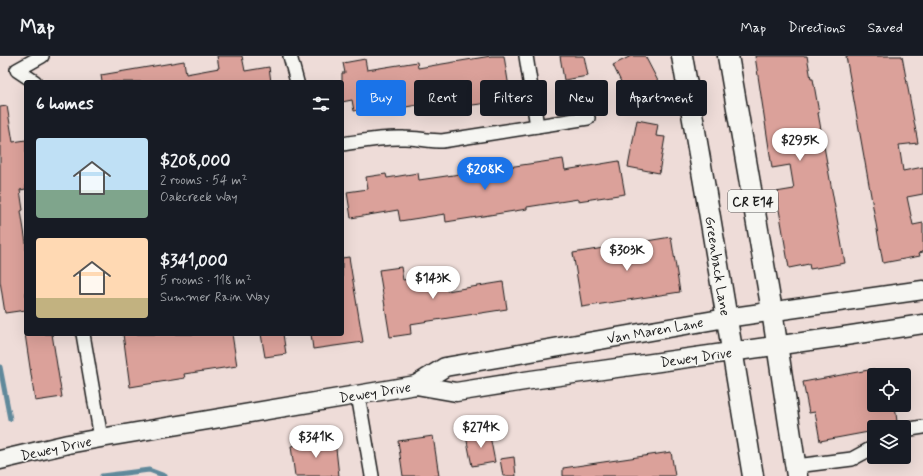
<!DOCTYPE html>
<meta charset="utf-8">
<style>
:root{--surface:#171b24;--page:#20242c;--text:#f1f3f6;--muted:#9ea1a6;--line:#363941;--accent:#1a73e8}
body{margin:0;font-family:Mynerve,sans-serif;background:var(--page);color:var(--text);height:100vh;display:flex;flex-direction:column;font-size:15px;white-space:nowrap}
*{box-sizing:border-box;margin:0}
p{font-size:13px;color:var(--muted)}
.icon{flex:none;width:22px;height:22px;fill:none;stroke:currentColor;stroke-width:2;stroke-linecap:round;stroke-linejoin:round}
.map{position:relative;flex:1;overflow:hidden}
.drawer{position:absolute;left:24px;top:24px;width:320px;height:256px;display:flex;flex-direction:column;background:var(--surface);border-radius:4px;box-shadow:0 4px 16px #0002}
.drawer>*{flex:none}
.banner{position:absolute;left:356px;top:24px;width:380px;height:36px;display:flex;gap:8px}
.fabs{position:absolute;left:867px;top:312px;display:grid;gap:8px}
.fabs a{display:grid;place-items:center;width:44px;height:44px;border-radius:4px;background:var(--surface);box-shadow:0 4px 16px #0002;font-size:20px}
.price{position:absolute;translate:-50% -34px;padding:0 9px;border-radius:14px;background:#fff;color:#222;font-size:13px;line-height:26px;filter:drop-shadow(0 1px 2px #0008)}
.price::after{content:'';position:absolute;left:50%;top:24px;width:12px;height:9px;margin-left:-6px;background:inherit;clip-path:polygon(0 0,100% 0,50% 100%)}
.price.selected{background:var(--accent);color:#fff}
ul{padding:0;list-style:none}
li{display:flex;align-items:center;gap:12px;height:100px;padding:0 12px}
li span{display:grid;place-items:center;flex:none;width:112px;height:80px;border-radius:4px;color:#555}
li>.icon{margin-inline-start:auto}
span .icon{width:48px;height:48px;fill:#fffc;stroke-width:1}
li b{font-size:17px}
h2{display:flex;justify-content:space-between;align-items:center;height:48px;padding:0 12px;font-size:17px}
.chip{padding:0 14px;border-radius:4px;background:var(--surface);box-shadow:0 4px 16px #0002;font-size:14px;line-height:36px}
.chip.selected{background:var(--accent);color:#fff}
header{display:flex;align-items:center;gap:24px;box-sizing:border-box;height:56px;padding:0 20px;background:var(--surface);border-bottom:1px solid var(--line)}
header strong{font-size:19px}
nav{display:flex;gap:22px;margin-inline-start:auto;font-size:14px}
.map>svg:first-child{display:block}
</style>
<header>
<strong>Map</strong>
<nav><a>Map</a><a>Directions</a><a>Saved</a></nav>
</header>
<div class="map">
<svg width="923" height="420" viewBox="0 0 923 420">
<rect width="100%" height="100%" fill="#eedcd8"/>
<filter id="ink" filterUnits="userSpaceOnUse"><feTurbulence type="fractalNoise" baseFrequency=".025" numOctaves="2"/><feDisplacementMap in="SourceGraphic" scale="8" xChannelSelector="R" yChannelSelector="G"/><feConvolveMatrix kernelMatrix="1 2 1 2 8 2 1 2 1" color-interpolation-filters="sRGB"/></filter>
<g filter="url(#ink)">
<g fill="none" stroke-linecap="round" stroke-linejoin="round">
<!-- stream -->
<g stroke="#61899b" stroke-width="5">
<polyline points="0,311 10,363"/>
<polyline points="102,420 149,414 165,420"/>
</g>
</g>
<!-- building -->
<g fill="#dba19a" stroke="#1c1c1c">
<polygon points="217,0 242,0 245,15 269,11 271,26 102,26 101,19 184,5 186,18 219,12"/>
<polygon points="491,0 504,0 511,44 442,53 441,45 394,53 393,48 354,55 352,44 342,46 342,17 345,17 343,7 365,3 367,14 417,6 418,12"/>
<polygon points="560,0 584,0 588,20 564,24"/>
<polygon points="631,0 645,0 658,25 652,29 657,39 633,51 613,9"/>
<polygon points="755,0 807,0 811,23 813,23 819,57 818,57 845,207 810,213 809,208 789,212 776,136 794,133 790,109 772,112"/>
<polygon points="846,0 902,0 918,87 899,89 903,115 923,111 923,138 907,141 913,169 923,167 923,196 919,197 920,200 883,207"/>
<polygon points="7,50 13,86 26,84 26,133 20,134 23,154 21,155 26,187 26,254 5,257 0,225 0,51"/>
<polygon points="637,64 658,68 656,80 665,81 659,117 628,111"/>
<polygon points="563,103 565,114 619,105 625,138 578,145 578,143 527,151 527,153 446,166 445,158 400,165 398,154 351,162 347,136 368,133 366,121 386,118 387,122 418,117 419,124"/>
<polygon points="671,181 680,236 582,251 573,197"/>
<polygon points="349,201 363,286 313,293 311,278 342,278 342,202"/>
<polygon points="401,211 403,224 445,217 447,235 503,226 507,253 410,268 411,278 390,281 379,214"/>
<polygon points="25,278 52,278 62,341 35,345"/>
<polygon points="123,278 232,278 237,310 184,318 185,322 130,331"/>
<polygon points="261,278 283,278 286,298 265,301"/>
<polygon points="874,313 874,349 895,349 897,366 884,368 885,371 874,371 874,375 820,385 815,356 809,357 803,326"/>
<polygon points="489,375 495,406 472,410 466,380"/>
<polygon points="433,380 439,420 403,420 398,385"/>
<polygon points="335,384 339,420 295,420 291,390"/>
<polygon points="671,396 675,420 563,420 563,412"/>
<polygon points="514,401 516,420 503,420 500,403"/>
</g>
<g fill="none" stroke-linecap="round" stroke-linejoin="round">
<!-- street casing -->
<g stroke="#1c1c1c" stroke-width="16">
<g id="street">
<polyline points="290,0 297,26"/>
<polyline points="526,0 537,70"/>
<polyline points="35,26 17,14 42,0"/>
<path d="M342,88C363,85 383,81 404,82C417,82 429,85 442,85L588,62"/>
<polyline points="83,278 101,382"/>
<polyline points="358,339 372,420"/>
<polyline points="904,374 923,371"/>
<polyline points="796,410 852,403 874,391"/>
</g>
</g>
<!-- secondary casing -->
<g stroke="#1c1c1c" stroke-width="21">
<g id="secondary">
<polyline points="416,329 445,311 726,262 923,234"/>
<polyline points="0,404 68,388 101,382 416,329 456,336 531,324 845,280 923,268"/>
</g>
</g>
<!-- primary casing -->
<g stroke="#1c1c1c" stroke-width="23">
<g id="primary">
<polyline points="682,0 711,167 753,420"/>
<polyline points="728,0 772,255 797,420"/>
</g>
</g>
<!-- street -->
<use href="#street" stroke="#f6f6f2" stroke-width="13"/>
<!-- secondary -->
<use href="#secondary" stroke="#f6f6f2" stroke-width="18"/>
<!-- primary -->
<use href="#primary" stroke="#f6f6f2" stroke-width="20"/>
</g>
</g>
<g text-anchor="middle" stroke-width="3" stroke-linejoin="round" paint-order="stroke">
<!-- shield labels -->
<rect fill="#f6f6f2" stroke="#5d5d5c" stroke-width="1" x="728" y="134" width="50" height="22" rx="3"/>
<g font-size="13" font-weight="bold" fill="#1c1c1c">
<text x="753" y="150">CR E14</text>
</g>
<!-- street labels -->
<g font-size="14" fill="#1c1c1c" stroke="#f6f6f2">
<text transform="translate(718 210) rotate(81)" y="5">Greenback Lane</text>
<text transform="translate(655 274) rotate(-10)" y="5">Van Maren Lane</text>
<text transform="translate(696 301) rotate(-8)" y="5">Dewey Drive</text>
<text transform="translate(375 336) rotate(-9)" y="5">Dewey Drive</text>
<text transform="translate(56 392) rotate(-12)" y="5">Dewey Drive</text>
</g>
</g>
</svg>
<div class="fabs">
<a><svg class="icon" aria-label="locate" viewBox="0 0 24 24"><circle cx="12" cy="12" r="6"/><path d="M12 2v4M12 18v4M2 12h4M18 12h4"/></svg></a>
<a><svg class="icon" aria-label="layers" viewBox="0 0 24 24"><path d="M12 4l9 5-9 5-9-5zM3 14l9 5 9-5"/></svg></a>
</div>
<b class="price" style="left:800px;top:106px">$295K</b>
<b class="price selected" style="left:485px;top:135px">$208K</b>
<b class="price" style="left:627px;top:216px">$303K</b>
<b class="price" style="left:433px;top:244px">$143K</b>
<b class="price" style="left:481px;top:393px">$274K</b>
<b class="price" style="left:316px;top:403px">$341K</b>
<div class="banner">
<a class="chip selected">Buy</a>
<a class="chip">Rent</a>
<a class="chip">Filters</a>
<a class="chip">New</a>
<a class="chip">Apartment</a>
</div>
<section class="drawer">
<h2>6 homes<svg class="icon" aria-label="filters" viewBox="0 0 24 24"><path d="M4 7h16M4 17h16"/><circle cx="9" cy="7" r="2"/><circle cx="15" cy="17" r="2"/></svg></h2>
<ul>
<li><span style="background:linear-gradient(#bfe0f5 65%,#7fa58c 0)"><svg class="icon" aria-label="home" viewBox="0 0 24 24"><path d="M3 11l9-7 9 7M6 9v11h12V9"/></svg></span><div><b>$208,000</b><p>2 rooms · 54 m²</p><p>Oakcreek Way</p></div></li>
<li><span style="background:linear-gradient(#ffd9b3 75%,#c2b280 0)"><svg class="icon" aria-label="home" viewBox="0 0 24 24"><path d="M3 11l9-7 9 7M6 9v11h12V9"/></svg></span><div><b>$341,000</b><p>5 rooms · 118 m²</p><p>Summer Rain Way</p></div></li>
</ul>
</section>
</div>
